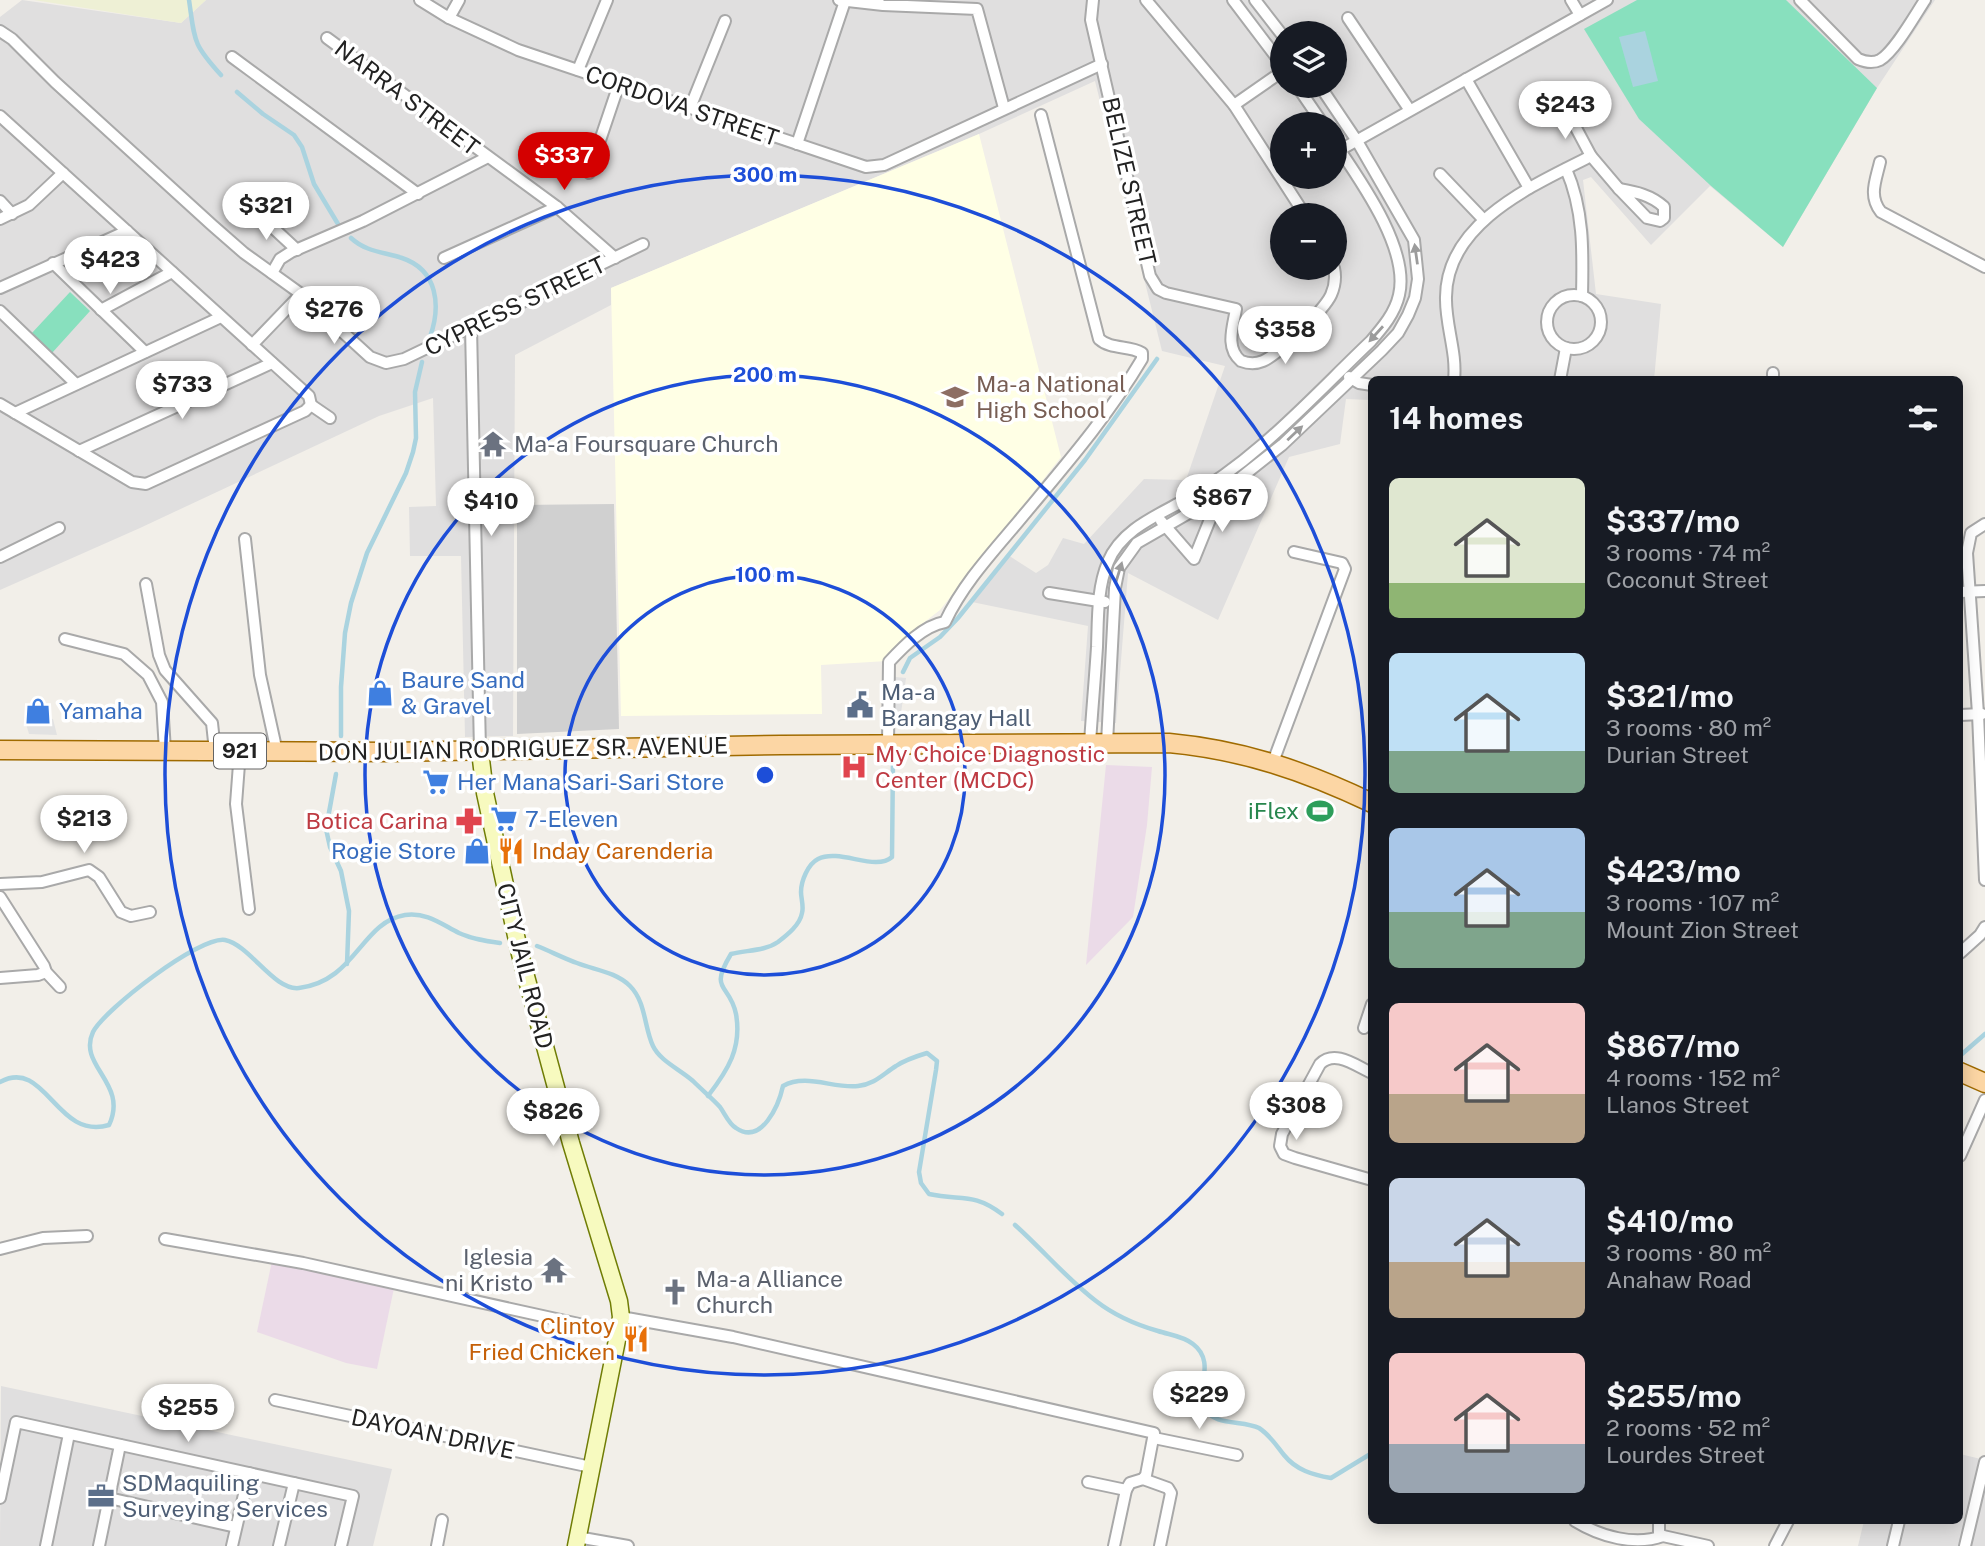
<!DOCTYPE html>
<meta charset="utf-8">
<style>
:root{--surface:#171b24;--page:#242831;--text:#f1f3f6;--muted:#9ea1a6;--accent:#d40000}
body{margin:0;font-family:"Public Sans",sans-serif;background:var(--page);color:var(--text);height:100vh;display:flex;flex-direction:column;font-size:26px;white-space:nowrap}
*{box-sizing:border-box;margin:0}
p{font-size:23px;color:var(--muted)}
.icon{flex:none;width:38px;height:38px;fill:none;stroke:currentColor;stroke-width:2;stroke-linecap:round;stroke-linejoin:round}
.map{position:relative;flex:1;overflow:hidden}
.details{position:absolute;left:1368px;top:376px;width:595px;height:1148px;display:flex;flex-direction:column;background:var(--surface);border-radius:10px;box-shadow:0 4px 18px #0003}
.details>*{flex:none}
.fabs{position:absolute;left:1270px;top:21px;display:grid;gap:14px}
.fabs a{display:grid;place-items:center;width:77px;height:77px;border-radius:50%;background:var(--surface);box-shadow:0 4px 18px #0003;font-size:35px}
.price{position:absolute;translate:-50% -60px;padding:0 16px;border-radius:24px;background:#fff;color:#222;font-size:23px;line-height:46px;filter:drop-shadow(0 2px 4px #0008)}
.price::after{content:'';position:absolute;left:50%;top:42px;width:21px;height:16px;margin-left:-10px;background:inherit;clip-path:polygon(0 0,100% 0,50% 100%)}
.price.on{background:var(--accent);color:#fff}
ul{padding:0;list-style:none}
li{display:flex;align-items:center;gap:21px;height:175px;padding:0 21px}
li span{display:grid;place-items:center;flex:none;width:196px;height:140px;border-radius:10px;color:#555}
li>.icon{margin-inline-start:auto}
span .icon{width:84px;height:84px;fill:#fffc;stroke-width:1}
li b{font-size:30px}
h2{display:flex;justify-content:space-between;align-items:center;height:84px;padding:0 21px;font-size:30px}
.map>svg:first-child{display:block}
</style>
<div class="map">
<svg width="1985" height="1546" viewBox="0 0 1985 1546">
<rect width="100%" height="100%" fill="#f2efe9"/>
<!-- residential -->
<g fill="#e0dfdf" fill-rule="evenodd">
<path d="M22,0L181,23L206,0H1935L1877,88L1783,247L1710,186L1651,245L1591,177L1583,180L1596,294L1661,304L1654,380H1372V425L1370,400L1346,399L1340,444L1289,457L1218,620L1128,573L1116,723L1081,721L1088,626L972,602L1008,555L1036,573L1048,565L1063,538L1084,544L1144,479L1186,480L1225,366L1162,351L1095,81L979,134L611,288V305L515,355L513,736L465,737L461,556H410L409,507L436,506L433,398L379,416L140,528L0,590V17ZM1283,33H1335V86H1283ZM1283,124H1335V177H1283ZM1283,215H1335V268H1283Z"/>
<polygon points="1,1386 392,1469 373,1546 0,1546"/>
<polygon points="1960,1454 1985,1460 1985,1546 1858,1546 1864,1521 1960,1521"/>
</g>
<!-- industrial -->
<g fill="#ebdbe8">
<polygon points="1106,765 1152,767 1147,825 1133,917 1086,965"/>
<polygon points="272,1261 394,1288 377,1369 346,1363 257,1332"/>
</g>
<!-- education -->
<polygon fill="#ffffe5" points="979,134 1061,457 940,610 900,641 887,661 821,665 822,714 621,716 611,288"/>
<!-- religious -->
<polygon fill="#d0d0d0" points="614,504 619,729 517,734 517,505"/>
<!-- farmland -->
<polygon fill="#eef0d5" points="34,0 206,0 181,23"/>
<!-- pitch -->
<g fill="#88e0be">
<polygon points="1637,0 1786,0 1877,88 1783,247 1710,185 1639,119 1584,29"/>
<polygon points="70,292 90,311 52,353 31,334"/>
</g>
<!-- parking -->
<g fill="#e2e2e2">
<polygon points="895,677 906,678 900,720 889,718"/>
<polygon points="24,717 53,719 57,735 29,734"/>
</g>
<!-- water -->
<polygon fill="#aad3df" points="1645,31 1658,81 1633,87 1619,37"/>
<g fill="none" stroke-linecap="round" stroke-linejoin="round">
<!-- stream -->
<g stroke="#aad3df" stroke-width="4.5">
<path d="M189,0C195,41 192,43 221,75"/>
<polyline points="237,92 263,114 294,135 302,147 314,184 338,224"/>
<path d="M351,238C366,252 384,252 402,258C438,270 441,306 430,337"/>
<polyline points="903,672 910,658 940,637 958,618 1085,460 1157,359"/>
<polyline points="341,736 341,687 345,633 351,603 367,553 406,473 413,452 416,438 415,392 422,362"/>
<polyline points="336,774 326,829 330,847 341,871 349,911 347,964"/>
<path d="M537,946C550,951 563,958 577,963C595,970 616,972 630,986C646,1002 644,1027 653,1046C660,1061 681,1070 693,1081C702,1090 712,1098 720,1107C725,1114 729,1124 736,1128C762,1146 779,1104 783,1086C806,1073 834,1089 858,1086C875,1084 883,1074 896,1066C905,1060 917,1056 927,1053L937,1061L936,1070L919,1172L921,1183L929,1194C961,1201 973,1192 1002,1214"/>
<polyline points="1962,1054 1985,1034"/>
<path d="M0,1082C46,1057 56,1141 109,1125C129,1083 77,1066 93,1032C104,1010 199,936 225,940C250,945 274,991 299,988C356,981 361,922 405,915C427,912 441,924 459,933C472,939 486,941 500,943"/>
<path d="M708,1096C728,1070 742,1048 736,1014C730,983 708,992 731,954C747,950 765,951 778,942C787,935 800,925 802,913C804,906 801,899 801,892C801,881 808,864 818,859C840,848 875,872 892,857L893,759"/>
<path d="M1015,1225C1042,1249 1067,1279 1096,1301C1114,1315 1137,1325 1158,1331C1170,1335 1183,1336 1193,1344C1217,1362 1195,1390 1205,1409C1214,1426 1244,1420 1259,1428C1270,1435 1276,1445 1284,1455C1296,1470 1313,1475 1331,1478L1372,1453"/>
</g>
<!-- street casing -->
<g stroke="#a9a9a9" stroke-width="14">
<g id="street">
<polyline points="420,0 449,18 518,50 866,167 884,165 1102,64"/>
<polyline points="839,0 883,5 977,9 1004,108"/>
<path d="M1093,0L1091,20L1150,276L1158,289L1166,293L1236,309C1233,327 1225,348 1241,361C1249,364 1256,364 1263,361C1279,354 1324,310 1331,295C1335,286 1336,277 1334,268"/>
<polyline points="1146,0 1234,105 1305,215"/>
<polyline points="1233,0 1283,66"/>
<polyline points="1255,0 1283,36"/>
<polyline points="1571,0 1580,15"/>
<path d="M1800,0L1858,59C1865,62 1872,64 1880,60C1895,51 1915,15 1925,0"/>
<polyline points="449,18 459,0"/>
<polyline points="1348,18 1409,109"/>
<polyline points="0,31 12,39 55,82 212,225 244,253 301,294 370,357 386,363 404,359 643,244"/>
<polyline points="327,38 557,207 615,258"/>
<polyline points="232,57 418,194"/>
<polyline points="578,70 607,0"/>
<polyline points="1466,79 1529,188"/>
<polyline points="1297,86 1323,124"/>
<polyline points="1234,105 1283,71"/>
<polyline points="690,108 725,21"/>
<polyline points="1567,111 1591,156 1619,189"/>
<polyline points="0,116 309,396 311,405"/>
<polyline points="797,144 845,1"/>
<polyline points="1340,150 1607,0"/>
<path d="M1880,162C1876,180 1868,196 1881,212L1985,267"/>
<path d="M1566,169C1584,210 1583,252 1582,296"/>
<polyline points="589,173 619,84"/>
<polyline points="1440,174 1484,220"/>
<path d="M1619,189C1636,192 1651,195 1664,207V218L1660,221L1647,218Z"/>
<polyline points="0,201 12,214"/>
<polyline points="256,212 297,250"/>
<polyline points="0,219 29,205 63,173"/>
<polyline points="444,258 557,207"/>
<polyline points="53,263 145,352"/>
<polyline points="272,273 280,259 291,252 363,221 488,157"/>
<polyline points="0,288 127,231"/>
<circle cx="1574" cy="322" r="27"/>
<polyline points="101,310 172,272"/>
<polyline points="0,311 76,384"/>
<polyline points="471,327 480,751"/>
<polyline points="252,345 301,294"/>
<polyline points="1349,377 1359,383 1372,385"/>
<path d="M1454,380C1457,353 1446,327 1446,300C1444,223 1534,185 1591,156"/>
<polyline points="1560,380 1566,348"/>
<polyline points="1773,380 1773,373"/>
<polyline points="0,404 132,482 146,484 305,411 311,405"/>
<polyline points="311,405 330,418"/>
<polyline points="15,413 221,317"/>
<polyline points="79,451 272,363"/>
<polyline points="1161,521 1194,559 1211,517 1214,493"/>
<polyline points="1985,524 1971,533 1967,553 1978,714 1985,880"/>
<polyline points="245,539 260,675 277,752"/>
<polyline points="0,557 59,528"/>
<polyline points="146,584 159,655 165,670 212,723 215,751"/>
<polyline points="1960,592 1985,591"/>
<polyline points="1049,593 1105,602"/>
<polyline points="65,639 124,654 148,675 162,702 165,751"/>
<polyline points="1960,715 1982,714"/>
<path d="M1090,743C1092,711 1095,679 1097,647C1098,619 1097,588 1108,562C1121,530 1156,516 1185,500C1257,460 1312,397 1371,341C1383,327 1395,313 1399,295C1410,249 1360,180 1335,143"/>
<polyline points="1107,743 1115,588 1119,568 1137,543 1215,498 1282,445 1382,350 1398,333 1408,315 1415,298 1418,279 1414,240 1357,141 1320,86"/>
<path d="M888,744L889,662C904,646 923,626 945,622C963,584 991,554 1018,522C1062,469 1107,418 1142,359V353C1129,345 1111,350 1099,339L1041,115"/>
<polyline points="240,751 236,804 249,909"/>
<polyline points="1273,762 1345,569 1342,563 1294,552"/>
<polyline points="0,884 42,882 89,870 99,877 121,912 131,916 150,912"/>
<polyline points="0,897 44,966 46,972 60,987"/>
<polyline points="1960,953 1980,935 1985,927"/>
<polyline points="0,978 38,975 46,972"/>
<polyline points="1364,1028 1372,1004"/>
<path d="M1372,1073C1356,1066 1335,1049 1320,1064L1282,1134L1280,1146L1284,1154L1295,1158L1372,1180"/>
<polyline points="1960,1156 1985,1100"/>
<polyline points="165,1239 303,1263 588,1326 618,1335"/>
<polyline points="0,1249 43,1238 87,1236"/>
<polyline points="621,1317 733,1337 1154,1433 1146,1475 1143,1479"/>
<polyline points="275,1400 591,1467"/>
<polyline points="1154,1438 1237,1455"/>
<polyline points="1088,1482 1126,1490"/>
<polyline points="0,1498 16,1422 353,1496 341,1546"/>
<polyline points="109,1498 236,1527"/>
<path d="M1575,1521C1601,1537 1635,1546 1663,1536"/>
<polyline points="1659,1521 1659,1533 1663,1536 1708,1546"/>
<polyline points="577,1537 628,1546"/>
<polyline points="46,1546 69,1434"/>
<polyline points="99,1546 120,1445"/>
<polyline points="232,1546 249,1473"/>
<polyline points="279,1546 294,1483"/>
<polyline points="437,1546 442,1520"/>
<polyline points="1114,1546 1126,1490 1130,1483 1143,1479 1168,1488 1171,1493 1160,1546"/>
<polyline points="1775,1546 1788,1521"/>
<polyline points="1893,1546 1899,1521"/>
<polyline points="1965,1546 1985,1462"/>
</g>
</g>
<!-- secondary casing -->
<g stroke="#707d05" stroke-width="19">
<polyline id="secondary" points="480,751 485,793 520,954 571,1143 619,1301 621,1317 618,1335 576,1546"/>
</g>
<!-- primary casing -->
<g stroke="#a06b00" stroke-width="21">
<g id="primary">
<path d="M0,750L391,752L781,745L1169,743C1243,750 1305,771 1372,803"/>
<polyline points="1960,1072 1985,1083"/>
</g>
</g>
<!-- street -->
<use href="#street" stroke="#fff" stroke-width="10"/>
<!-- secondary -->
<use href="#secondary" stroke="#f7fabf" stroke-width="16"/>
<!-- primary -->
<use href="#primary" stroke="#fcd6a4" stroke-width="18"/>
</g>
<!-- one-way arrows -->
<defs><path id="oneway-solid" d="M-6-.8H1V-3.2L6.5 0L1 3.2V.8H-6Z" transform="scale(1.75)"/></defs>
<g fill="#9c9c9c">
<use href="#oneway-solid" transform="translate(1416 254) rotate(-98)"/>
<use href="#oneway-solid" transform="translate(1376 334) rotate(132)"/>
<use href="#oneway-solid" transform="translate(1295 433) rotate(-43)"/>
<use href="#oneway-solid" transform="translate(1119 572) rotate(-73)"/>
</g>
<!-- distance rings -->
<g fill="none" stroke="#1d4ed8" stroke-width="3.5">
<circle cx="765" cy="775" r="200"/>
<circle cx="765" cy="775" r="400"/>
<circle cx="765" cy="775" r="600"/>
</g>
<!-- icons -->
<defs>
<g id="school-bare" transform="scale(2.1)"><path d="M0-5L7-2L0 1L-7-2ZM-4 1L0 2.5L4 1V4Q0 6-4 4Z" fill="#8d6e63" stroke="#fff" stroke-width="2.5" paint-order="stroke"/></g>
<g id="temple-bare" transform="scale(2.1)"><path d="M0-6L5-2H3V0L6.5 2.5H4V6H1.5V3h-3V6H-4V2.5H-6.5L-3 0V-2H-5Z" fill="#6b7280" stroke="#fff" stroke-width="2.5" paint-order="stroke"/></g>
<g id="shop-bare" transform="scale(2.1)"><path d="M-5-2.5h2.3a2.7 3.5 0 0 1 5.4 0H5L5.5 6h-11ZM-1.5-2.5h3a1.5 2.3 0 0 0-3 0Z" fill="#3f7fe0" stroke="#fff" stroke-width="2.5" paint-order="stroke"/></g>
<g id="civic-bare" transform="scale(2.1)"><path d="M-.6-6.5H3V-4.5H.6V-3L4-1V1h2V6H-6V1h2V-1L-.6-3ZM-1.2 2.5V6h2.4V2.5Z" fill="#5c6f8a" stroke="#fff" stroke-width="2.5" paint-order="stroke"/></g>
<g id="hospital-bare" transform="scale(2.1)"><path d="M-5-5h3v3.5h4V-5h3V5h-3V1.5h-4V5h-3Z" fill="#e0444e" stroke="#fff" stroke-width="2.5" paint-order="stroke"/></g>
<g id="supermarket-bare" transform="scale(2.1)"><path d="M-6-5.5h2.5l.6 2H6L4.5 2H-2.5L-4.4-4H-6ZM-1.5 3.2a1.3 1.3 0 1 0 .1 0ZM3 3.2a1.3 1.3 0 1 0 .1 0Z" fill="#3f7fe0" stroke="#fff" stroke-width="2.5" paint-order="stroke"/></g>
<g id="stadium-bare" transform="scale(2.1)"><path d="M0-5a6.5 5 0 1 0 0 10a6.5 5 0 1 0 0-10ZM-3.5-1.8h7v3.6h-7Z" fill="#2e9e5b" stroke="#fff" stroke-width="2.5" paint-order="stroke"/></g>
<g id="pharmacy-bare" transform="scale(2.1)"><path d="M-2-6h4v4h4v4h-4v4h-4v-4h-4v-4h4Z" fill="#e0444e" stroke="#fff" stroke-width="2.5" paint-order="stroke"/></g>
<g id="restaurant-bare" transform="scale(2.1)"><path d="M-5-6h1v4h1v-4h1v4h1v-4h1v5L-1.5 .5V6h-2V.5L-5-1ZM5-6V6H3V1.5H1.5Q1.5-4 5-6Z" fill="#e8710a" stroke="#fff" stroke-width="2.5" paint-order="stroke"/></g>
<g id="church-bare" transform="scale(2.1)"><path d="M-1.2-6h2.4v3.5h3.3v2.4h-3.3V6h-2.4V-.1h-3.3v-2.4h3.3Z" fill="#6b7280" stroke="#fff" stroke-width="2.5" paint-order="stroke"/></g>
<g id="office-bare" transform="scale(2.1)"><path d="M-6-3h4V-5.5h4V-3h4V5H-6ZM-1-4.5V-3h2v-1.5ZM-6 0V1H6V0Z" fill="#5c6f8a" stroke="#fff" stroke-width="2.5" paint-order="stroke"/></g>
</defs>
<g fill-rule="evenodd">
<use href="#school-bare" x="955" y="397"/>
<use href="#temple-bare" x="493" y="444"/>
<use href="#shop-bare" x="380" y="693"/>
<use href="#civic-bare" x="860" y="705"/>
<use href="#shop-bare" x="38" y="711"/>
<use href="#hospital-bare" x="854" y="767"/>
<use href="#supermarket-bare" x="436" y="782"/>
<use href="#stadium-bare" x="1320" y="811"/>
<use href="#supermarket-bare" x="504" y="819"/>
<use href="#pharmacy-bare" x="469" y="821"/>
<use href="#shop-bare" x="477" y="851"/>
<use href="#restaurant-bare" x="511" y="851"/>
<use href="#temple-bare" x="554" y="1270"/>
<use href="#church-bare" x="675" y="1292"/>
<use href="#restaurant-bare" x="636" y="1339"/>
<use href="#office-bare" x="101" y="1496"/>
</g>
<g text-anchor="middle" stroke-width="7" stroke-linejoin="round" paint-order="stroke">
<!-- shield labels -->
<rect fill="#fff" stroke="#646464" stroke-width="2" x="214" y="733.5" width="52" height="35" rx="5"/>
<g font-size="21" font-weight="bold" fill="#222">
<text x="240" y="758">921</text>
</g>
<!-- street labels -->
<g font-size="23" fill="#222" stroke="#fff">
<text transform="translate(407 98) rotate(37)" y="8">NARRA STREET</text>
<text transform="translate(682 106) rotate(19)" y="8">CORDOVA STREET</text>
<text transform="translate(1129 181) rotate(77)" y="8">BELIZE STREET</text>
<text transform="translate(515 306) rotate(-26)" y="8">CYPRESS STREET</text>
<text transform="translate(523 749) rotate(-1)" y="8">DON JULIAN RODRIGUEZ SR. AVENUE</text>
<text transform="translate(525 966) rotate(76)" y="8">CITY JAIL ROAD</text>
<text transform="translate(433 1434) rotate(12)" y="8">DAYOAN DRIVE</text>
</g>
<!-- education labels -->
<g font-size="23" fill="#785e54" stroke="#fff" text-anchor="start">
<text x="976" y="392">Ma-a National<tspan x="976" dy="26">High School</tspan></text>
</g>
<!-- worship labels -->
<g font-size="23" fill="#5b616d" stroke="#fff" text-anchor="start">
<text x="514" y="452">Ma-a Foursquare Church</text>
<text x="533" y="1265" text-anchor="end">Iglesia<tspan x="533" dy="26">ni Kristo</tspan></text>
<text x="696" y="1287">Ma-a Alliance<tspan x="696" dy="26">Church</tspan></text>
</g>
<!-- shop labels -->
<g font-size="23" fill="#366cbe" stroke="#fff" text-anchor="start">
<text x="401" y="688">Baure Sand<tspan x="401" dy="26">&amp; Gravel</tspan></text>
<text x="59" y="719">Yamaha</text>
<text x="457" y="790">Her Mana Sari-Sari Store</text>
<text x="525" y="827">7-Eleven</text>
<text x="456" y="859" text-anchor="end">Rogie Store</text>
</g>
<!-- service labels -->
<g font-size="23" fill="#4e5e75" stroke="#fff" text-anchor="start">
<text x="881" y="700">Ma-a<tspan x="881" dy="26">Barangay Hall</tspan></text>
<text x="122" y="1491">SDMaquiling<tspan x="122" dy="26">Surveying Services</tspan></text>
</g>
<!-- health labels -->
<g font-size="23" fill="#be3a42" stroke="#fff" text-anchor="start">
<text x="875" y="762">My Choice Diagnostic<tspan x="875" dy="26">Center (MCDC)</tspan></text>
<text x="448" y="829" text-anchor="end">Botica Carina</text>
</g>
<!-- leisure labels -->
<g font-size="23" fill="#27864d" stroke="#fff" text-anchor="end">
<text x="1299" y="819">iFlex</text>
</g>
<!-- food labels -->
<g font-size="23" fill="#c56008" stroke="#fff" text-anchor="start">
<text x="532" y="859">Inday Carenderia</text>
<text x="615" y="1334" text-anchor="end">Clintoy<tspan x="615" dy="26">Fried Chicken</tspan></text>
</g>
</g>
<circle cx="765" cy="775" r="10" fill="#1d4ed8" stroke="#fff" stroke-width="3.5"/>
<g font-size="21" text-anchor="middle" font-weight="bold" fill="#1d4ed8" stroke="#fff" stroke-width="7" stroke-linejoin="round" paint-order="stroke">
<text x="765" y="182">300 m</text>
<text x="765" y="382">200 m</text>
<text x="765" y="582">100 m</text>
</g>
</svg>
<div class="fabs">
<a><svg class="icon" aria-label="layers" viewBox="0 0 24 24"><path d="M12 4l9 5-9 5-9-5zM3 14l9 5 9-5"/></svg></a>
<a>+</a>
<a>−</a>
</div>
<b class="price" style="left:1565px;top:141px">$243</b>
<b class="price on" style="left:564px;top:192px">$337</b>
<b class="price" style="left:266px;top:242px">$321</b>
<b class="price" style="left:110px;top:296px">$423</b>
<b class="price" style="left:334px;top:346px">$276</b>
<b class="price" style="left:1285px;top:366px">$358</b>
<b class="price" style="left:182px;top:421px">$733</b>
<b class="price" style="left:1222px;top:534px">$867</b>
<b class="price" style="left:491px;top:538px">$410</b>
<b class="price" style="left:84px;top:855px">$213</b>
<b class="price" style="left:1296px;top:1142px">$308</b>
<b class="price" style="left:553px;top:1148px">$826</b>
<b class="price" style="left:1199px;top:1431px">$229</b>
<b class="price" style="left:188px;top:1444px">$255</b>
<section class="details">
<h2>14 homes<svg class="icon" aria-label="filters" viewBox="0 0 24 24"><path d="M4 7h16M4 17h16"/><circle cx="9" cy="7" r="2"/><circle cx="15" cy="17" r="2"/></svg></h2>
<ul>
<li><span style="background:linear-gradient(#dfe7d0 75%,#8fb573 0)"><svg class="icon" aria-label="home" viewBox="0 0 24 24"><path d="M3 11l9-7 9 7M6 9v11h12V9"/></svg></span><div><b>$337/mo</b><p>3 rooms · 74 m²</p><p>Coconut Street</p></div></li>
<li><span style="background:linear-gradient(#bfe0f5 70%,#7fa58c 0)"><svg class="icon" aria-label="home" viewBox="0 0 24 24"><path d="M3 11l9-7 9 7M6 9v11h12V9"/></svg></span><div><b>$321/mo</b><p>3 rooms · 80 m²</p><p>Durian Street</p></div></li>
<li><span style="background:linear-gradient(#a9c7e8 60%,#7fa58c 0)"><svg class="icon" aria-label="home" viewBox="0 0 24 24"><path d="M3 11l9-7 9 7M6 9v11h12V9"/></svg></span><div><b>$423/mo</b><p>3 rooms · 107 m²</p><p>Mount Zion Street</p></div></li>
<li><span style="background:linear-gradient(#f6c9c9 65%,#b9a48a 0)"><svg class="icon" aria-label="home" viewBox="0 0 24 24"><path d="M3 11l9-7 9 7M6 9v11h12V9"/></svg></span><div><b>$867/mo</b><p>4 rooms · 152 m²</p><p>Llanos Street</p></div></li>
<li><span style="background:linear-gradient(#c9d6e8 60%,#b9a48a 0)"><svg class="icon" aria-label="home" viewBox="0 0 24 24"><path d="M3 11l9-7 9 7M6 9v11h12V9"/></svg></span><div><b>$410/mo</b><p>3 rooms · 80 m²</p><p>Anahaw Road</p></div></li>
<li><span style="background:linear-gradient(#f6c9c9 65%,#9aa5b1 0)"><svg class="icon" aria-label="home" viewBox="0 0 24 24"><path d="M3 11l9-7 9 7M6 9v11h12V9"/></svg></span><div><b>$255/mo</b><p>2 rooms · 52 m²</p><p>Lourdes Street</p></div></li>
</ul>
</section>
</div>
